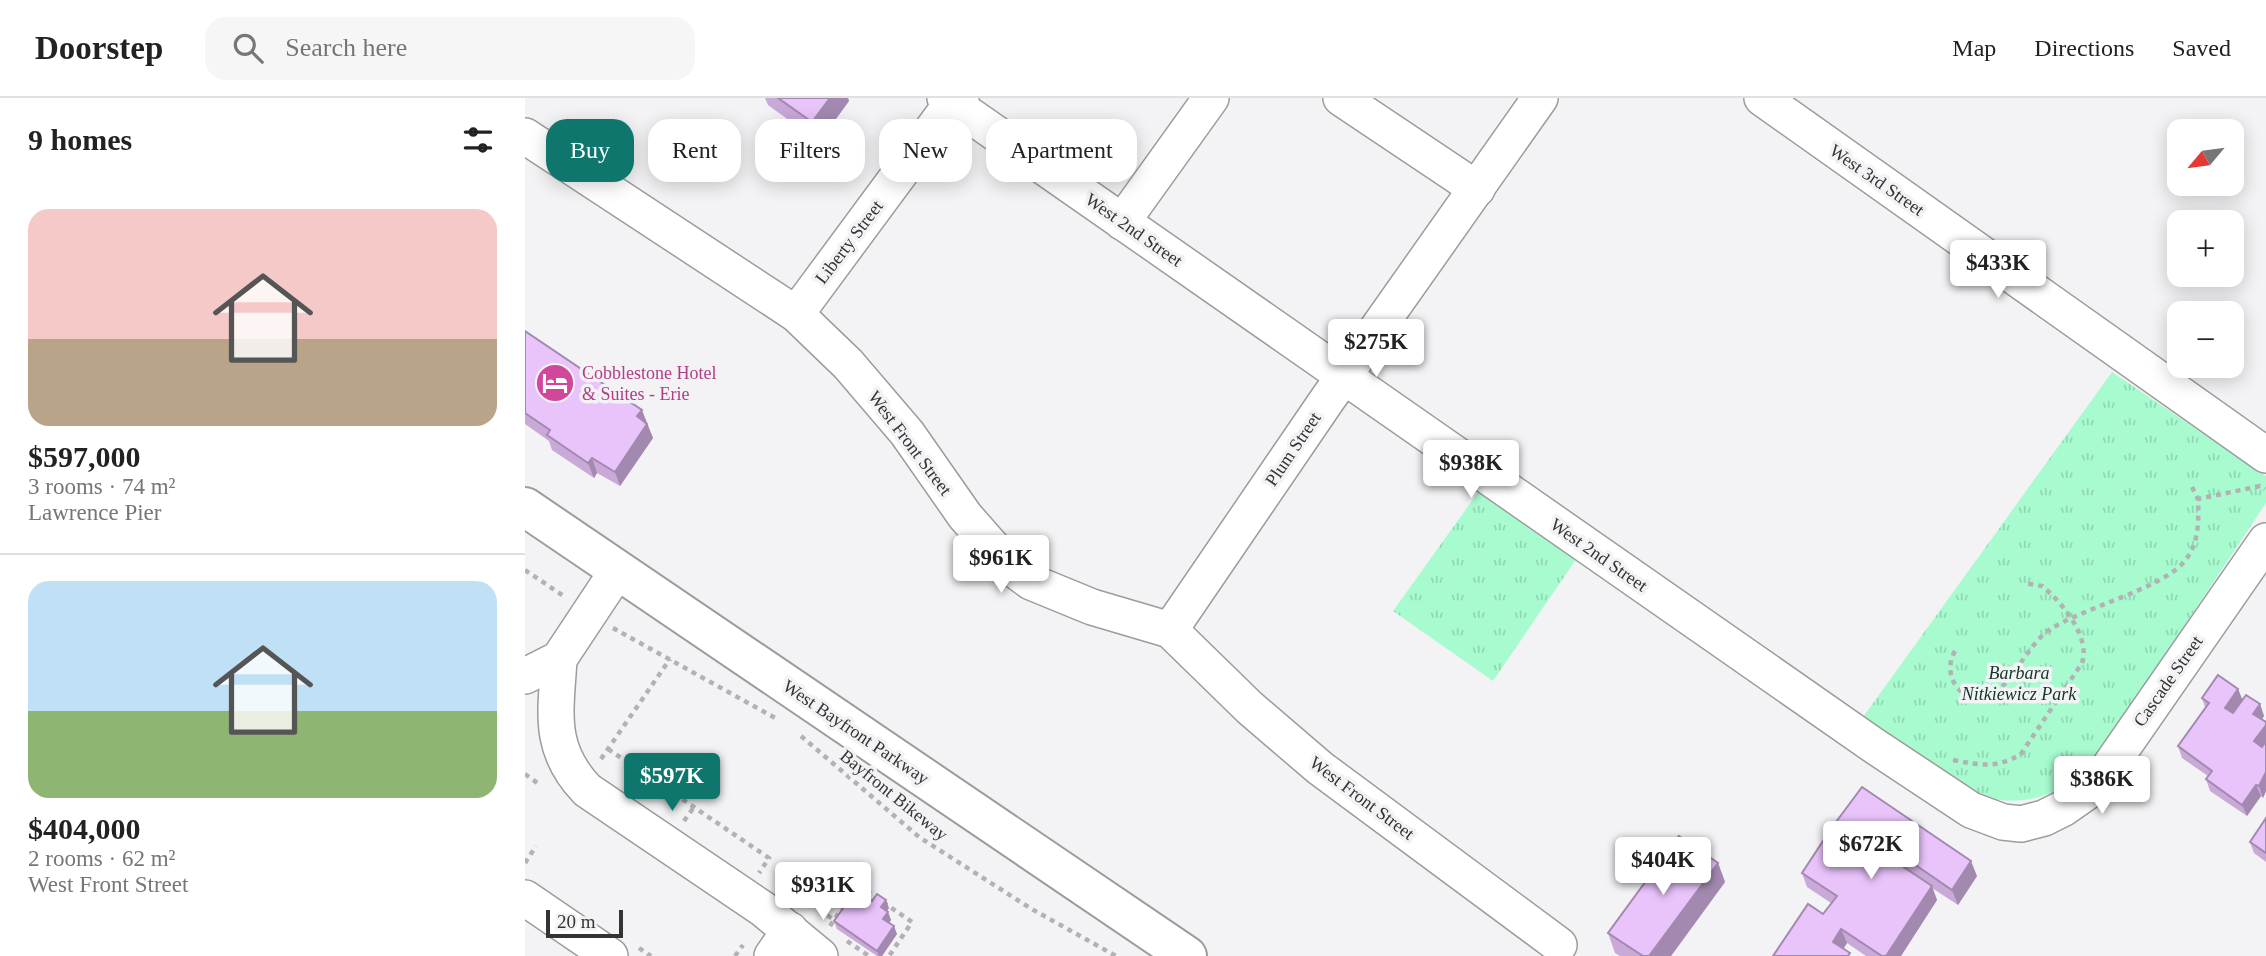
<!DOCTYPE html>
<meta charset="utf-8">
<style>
:root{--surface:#fff;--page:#f6f6f6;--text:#222;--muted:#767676;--line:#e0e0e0;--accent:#0f766e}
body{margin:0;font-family:Georgia,serif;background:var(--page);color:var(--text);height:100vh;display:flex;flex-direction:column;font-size:26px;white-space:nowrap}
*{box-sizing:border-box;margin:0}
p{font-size:23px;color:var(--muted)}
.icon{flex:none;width:38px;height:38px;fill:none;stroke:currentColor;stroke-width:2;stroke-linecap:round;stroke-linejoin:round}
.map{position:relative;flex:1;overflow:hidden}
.sheet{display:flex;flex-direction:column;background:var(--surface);width:525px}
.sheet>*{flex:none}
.banner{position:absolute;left:21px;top:21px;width:665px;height:63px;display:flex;gap:14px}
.needle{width:46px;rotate:241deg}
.tools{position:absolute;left:1642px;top:21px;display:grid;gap:14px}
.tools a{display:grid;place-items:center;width:77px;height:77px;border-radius:14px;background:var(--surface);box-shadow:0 4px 18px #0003;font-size:35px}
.scale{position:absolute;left:21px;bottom:18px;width:77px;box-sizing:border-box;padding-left:7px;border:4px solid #343435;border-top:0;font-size:19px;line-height:24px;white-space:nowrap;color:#343435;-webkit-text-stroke:5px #f3f3f5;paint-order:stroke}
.price{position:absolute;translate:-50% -60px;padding:0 16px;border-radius:7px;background:#fff;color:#222;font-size:23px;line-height:46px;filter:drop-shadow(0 2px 4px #0008)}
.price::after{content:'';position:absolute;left:50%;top:42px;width:21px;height:16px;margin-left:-10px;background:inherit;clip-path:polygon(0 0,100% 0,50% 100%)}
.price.current{background:var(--accent);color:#fff}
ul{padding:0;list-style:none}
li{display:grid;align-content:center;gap:14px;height:371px;padding:0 28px}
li+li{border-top:2px solid var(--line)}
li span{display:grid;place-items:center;height:217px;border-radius:21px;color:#555}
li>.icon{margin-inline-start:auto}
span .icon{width:126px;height:126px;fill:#fffc;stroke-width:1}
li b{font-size:30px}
h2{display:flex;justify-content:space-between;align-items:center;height:84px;padding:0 28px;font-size:30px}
.chip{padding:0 24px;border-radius:21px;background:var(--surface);box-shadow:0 4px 18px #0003;font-size:24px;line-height:63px}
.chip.current{background:var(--accent);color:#fff}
header{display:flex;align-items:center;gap:42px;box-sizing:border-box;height:98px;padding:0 35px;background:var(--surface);border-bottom:2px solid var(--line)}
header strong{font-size:33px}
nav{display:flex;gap:38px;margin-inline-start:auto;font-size:24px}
.search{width:490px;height:63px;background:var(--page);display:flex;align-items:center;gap:18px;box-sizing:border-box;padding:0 24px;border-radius:21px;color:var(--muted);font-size:26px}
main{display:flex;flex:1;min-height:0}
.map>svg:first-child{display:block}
</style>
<header>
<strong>Doorstep</strong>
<div class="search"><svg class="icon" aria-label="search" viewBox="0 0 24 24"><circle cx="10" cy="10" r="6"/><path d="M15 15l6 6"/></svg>Search here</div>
<nav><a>Map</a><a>Directions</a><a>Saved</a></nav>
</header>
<main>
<section class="sheet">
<h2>9 homes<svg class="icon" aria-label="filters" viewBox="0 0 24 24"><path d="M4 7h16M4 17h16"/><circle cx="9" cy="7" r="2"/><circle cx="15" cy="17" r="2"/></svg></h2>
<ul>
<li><span style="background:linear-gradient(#f6c9c9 60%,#b9a48a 0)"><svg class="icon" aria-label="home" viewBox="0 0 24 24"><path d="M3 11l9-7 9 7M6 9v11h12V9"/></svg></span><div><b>$597,000</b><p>3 rooms · 74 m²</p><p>Lawrence Pier</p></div></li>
<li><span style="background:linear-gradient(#bfe0f5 60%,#8fb573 0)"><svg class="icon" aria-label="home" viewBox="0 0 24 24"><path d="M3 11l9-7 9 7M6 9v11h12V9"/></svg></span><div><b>$404,000</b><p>2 rooms · 62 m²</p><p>West Front Street</p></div></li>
</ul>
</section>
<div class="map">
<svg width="1741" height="858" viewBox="0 0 1741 858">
<defs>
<pattern id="grass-tufts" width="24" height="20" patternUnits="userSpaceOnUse" patternTransform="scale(1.75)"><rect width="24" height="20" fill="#a7fbce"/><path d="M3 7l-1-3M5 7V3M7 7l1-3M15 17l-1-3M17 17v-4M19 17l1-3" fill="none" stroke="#90d8b2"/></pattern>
</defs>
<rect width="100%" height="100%" fill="#f3f3f5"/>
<!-- grass -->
<g fill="url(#grass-tufts)">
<path d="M1587,274L1741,378V405L1562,674C1528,698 1502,708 1460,700L1338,619Z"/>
<polygon points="954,393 1052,460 968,583 868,513"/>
</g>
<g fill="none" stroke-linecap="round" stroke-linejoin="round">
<!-- minor casing -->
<g stroke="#9c9c9d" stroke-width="38">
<g id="minor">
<polyline points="420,0 1348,647 1446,712 1478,724 1496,726 1519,720 1539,710 1566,691 1578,678 1741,443"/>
<polyline points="816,0 952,91"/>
<polyline points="1237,0 1741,357"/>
<polyline points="0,38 271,216 323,266 382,335 440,418 483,467 506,484 567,509 645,532 725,610 795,670 1034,847"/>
<polyline points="597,124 686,0"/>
<polyline points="271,216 427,5 436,0"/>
<polyline points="645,532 802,302 1015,0"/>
<path d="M34,561C31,614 22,650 62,692L238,811L295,858"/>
<polyline points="0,578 34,561 93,472"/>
<polyline points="0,800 85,858"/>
<polyline points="247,858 265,832"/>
</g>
</g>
<!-- highway casing -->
<g stroke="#9c9c9d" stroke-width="42">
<polyline id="highway" points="0,409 662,858"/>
</g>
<!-- path -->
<g stroke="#b2b2b4" stroke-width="4.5" stroke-dasharray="5 5" stroke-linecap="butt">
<polyline points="1667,389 1673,401"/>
<polyline points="0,472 40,499"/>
<polyline points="88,530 252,621"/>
<path d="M1430,553C1416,576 1435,607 1463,598C1484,592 1502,547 1524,532C1560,509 1632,492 1657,466C1674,449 1674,423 1673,401L1735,388L1740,391"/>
<polyline points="276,638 394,739 505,810 591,858"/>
<polyline points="83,651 244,760 234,775"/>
<polyline points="76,661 145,561"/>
<path d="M1428,662C1454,667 1471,671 1496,656L1557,565C1566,539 1536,503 1517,488L1499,485"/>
<polyline points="0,676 15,687"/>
<polyline points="159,723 169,709"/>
<polyline points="0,765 11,748"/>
<polyline points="270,794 309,822"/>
<polyline points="305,828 333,787 387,824 364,858"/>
<polyline points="322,843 344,858"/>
<polyline points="114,850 126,858"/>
<polyline points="210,858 218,847"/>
</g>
<!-- minor -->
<use href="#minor" stroke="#fff" stroke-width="35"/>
<!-- highway -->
<use href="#highway" stroke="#fff" stroke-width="38"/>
</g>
<!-- wall -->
<g fill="#c8a9d8">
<polygon points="240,0 323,0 324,3 294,44 243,7"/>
<polygon points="0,233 121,325 128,340 95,388 72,375 69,380 27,352 24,343 0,326"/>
<polygon points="1713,591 1717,602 1735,606 1739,618 1737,621 1741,624 1741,693 1738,700 1736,698 1722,718 1685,693 1681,681 1683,678 1657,660 1653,648 1680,609 1677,600"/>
<polygon points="1741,720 1741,764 1729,755 1725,744"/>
<polygon points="1311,724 1452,778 1433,807 1407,790 1412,802 1376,858 1341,858 1322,845 1318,851 1248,858 1298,816 1306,805 1282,789 1277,775 1344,760 1345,759 1316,739"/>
<polygon points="1193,765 1200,784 1146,858 1095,858 1090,855 1083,835"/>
<polygon points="336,805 364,810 362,813 366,822 364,825 372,836 357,858 352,858 312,831 309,823"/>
</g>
<!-- shaded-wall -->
<g fill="#a389b0">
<polygon points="305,0 323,0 324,3 294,44 287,24"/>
<polygon points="117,312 128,340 95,388 90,374 112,318"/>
<polygon points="67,360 72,375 69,380 63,365"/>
<polygon points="1713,591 1718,603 1705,621 1700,610"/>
<polygon points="1735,606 1739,618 1733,627 1728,616"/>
<polygon points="1741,627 1741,644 1734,655 1729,643"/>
<polygon points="1741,673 1741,693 1738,700 1734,688"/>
<polygon points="1731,687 1736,698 1722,718 1717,707"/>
<polygon points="1446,763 1452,778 1433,807 1427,792"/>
<polygon points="1193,765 1200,784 1146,858 1124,858"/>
<polygon points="1407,788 1412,802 1376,858 1361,858"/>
<polygon points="361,802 364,810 359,817 356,809"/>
<polygon points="363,814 366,822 361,829 358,821"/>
<polygon points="369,828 372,836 357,858 354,858 352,853"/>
<polygon points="1316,831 1322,845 1314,858 1308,844"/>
</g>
<!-- building -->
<g fill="#e9c4fb" stroke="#a389b0" stroke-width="2">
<polygon points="253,0 305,0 287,24"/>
<polygon points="0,233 117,312 112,318 122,326 90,374 67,360 63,365 22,337 25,332 0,315"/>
<polygon points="1693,577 1713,591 1700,610 1708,615 1721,597 1735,606 1728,616 1741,624 1741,627 1729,643 1737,649 1741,643 1741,674 1734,688 1731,687 1717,707 1681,681 1687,673 1653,648 1684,605 1677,600"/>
<polygon points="1337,689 1446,763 1427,792 1379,759 1368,762 1407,788 1361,858 1357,858 1316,831 1308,844 1325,855 1323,858 1248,858 1283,806 1298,816 1312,798 1277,775 1304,734 1344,760 1350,752 1311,724"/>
<polygon points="1741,720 1741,755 1725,744"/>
<polygon points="1154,738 1193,765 1124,858 1118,858 1083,835"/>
<polygon points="352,796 361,802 356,809 363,814 358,821 369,828 352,853 309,823 326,799 336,805 341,798 347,803"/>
</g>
<!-- icons -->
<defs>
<g id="hotel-disc" transform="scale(2.0125)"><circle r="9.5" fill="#d1479c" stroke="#f3f3f5"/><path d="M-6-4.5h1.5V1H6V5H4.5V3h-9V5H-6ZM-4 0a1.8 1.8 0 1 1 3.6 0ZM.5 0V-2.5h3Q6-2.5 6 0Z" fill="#fff"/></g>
</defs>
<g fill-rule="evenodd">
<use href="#hotel-disc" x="30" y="285"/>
</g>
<g text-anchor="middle" stroke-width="7" stroke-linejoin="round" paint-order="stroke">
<!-- street labels -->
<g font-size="18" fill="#343435" stroke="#f3f3f5">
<text transform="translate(1352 82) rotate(35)" y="6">West 3rd Street</text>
<text transform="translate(609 132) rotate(35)" y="6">West 2nd Street</text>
<text transform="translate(324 144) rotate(-53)" y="6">Liberty Street</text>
<text transform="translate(385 345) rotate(53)" y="6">West Front Street</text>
<text transform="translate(768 351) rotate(-56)" y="6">Plum Street</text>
<text transform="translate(1074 457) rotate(35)" y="6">West 2nd Street</text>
<text transform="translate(1643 583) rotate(-55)" y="6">Cascade Street</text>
<text transform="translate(331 634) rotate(34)" y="6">West Bayfront Parkway</text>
<text transform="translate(369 697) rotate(39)" y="6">Bayfront Bikeway</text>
<text transform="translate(837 700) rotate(37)" y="6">West Front Street</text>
</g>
<!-- hotel labels -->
<g font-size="18" fill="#b23c85" stroke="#f3f3f5" text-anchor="start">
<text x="57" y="281">Cobblestone Hotel<tspan x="57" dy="21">&amp; Suites - Erie</tspan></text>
</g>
<!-- park labels -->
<g font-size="18" font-style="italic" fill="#103624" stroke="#f3f3f5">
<text x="1494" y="581">Barbara<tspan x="1494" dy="21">Nitkiewicz Park</tspan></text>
</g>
</g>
</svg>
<div class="tools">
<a><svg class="needle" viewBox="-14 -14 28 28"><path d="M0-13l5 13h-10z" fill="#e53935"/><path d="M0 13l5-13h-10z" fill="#767676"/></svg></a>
<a>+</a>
<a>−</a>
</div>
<div class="scale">20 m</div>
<b class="price" style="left:1473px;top:202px">$433K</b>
<b class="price" style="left:851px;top:281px">$275K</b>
<b class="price" style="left:946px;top:402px">$938K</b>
<b class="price" style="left:476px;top:497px">$961K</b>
<b class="price current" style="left:147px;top:715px">$597K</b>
<b class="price" style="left:1577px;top:718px">$386K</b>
<b class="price" style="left:1346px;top:783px">$672K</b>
<b class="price" style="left:1138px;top:799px">$404K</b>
<b class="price" style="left:298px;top:824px">$931K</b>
<div class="banner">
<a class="chip current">Buy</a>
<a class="chip">Rent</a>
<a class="chip">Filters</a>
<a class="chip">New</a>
<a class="chip">Apartment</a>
</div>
</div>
</main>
